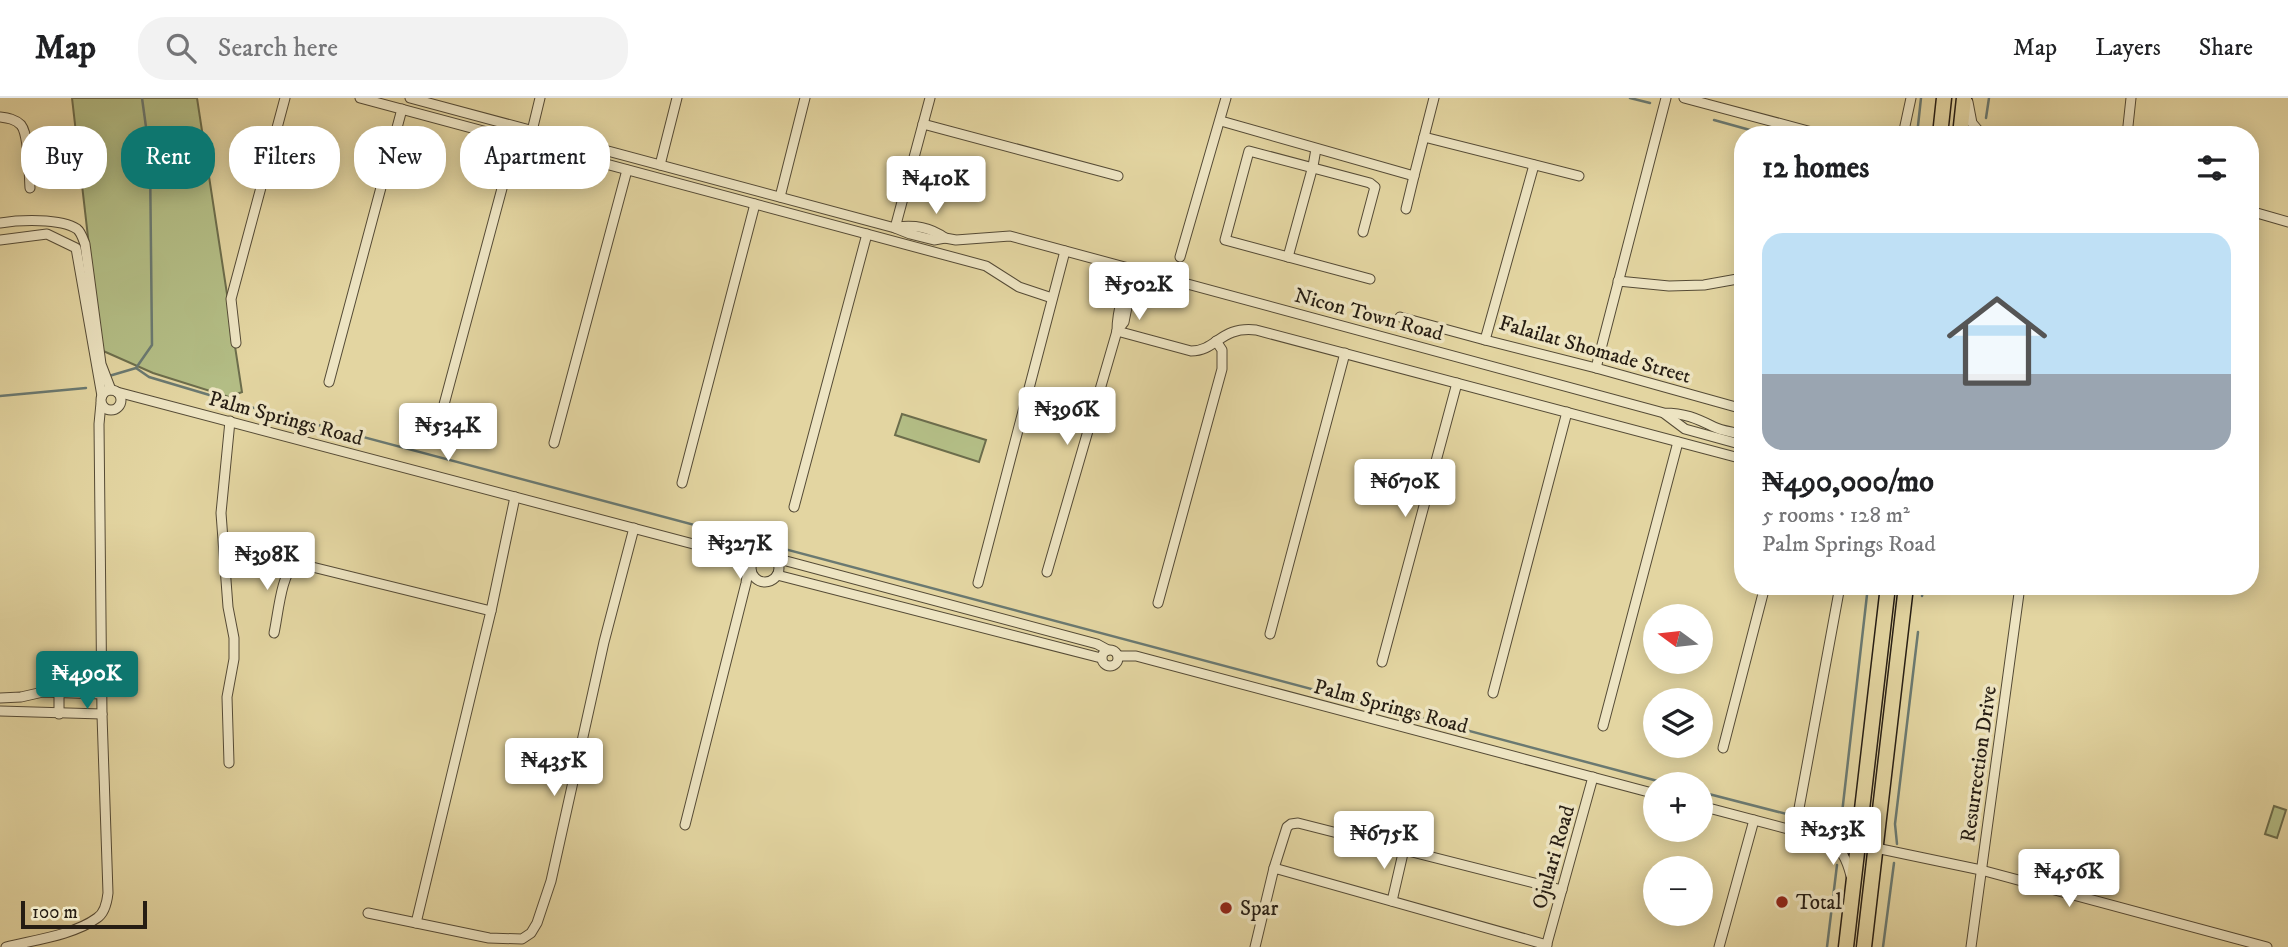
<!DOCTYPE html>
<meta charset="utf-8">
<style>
:root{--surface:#fff;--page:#f2f2f2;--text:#202124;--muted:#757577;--line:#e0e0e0;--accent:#0f766e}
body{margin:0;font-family:"IM FELL DW Pica",serif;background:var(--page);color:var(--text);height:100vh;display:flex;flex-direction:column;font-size:26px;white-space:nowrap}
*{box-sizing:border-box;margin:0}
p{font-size:23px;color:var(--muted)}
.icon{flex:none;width:38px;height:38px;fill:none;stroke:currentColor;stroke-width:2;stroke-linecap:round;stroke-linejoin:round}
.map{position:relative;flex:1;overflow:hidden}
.panel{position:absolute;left:1734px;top:28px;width:525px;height:469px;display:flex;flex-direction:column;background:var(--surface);border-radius:28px;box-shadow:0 4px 18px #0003}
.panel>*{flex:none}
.hud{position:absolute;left:21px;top:28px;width:665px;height:63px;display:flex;gap:14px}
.needle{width:46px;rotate:285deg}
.tools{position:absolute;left:1643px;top:506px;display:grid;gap:14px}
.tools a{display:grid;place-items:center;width:70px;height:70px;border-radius:50%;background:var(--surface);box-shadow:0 4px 18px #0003;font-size:35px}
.scale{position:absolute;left:21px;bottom:18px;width:126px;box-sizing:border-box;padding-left:7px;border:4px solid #261d13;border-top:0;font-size:19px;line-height:24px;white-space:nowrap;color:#261d13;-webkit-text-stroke:5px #ede4c2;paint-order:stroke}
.price{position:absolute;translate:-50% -60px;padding:0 16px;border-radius:7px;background:#fff;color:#222;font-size:23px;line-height:46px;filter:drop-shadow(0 2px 4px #0008)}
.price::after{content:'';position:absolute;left:50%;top:42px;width:21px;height:16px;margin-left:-10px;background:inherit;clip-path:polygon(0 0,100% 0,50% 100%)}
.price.selected{background:var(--accent);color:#fff}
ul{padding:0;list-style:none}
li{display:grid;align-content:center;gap:14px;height:371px;padding:0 28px}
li+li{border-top:2px solid var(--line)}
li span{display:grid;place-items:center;height:217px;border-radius:21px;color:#555}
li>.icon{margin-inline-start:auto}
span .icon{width:126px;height:126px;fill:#fffc;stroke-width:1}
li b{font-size:30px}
h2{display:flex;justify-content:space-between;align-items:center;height:84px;padding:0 28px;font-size:30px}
.tag{padding:0 24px;border-radius:28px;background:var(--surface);box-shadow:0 4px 18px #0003;font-size:24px;line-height:63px}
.tag.selected{background:var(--accent);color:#fff}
header{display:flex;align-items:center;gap:42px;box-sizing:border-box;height:98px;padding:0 35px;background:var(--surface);border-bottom:2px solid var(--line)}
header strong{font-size:33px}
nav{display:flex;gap:38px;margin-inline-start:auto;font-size:24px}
.search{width:490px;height:63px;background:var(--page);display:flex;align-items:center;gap:18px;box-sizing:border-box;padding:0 24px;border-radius:28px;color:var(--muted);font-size:26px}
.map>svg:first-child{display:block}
</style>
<header>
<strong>Map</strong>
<div class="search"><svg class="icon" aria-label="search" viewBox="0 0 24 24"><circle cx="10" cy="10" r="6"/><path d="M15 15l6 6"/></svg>Search here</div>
<nav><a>Map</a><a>Layers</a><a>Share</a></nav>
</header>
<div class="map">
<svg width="2288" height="849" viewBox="0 0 2288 849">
<rect width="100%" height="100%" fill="#e3d5a1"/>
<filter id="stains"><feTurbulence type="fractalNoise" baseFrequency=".00286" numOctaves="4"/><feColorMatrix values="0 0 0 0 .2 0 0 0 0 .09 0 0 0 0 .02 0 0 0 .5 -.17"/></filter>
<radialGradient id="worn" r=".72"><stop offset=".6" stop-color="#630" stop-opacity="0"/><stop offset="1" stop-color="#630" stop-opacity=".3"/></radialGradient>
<!-- green -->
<g fill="#b3bd85" stroke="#6c6d4c" stroke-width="2">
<polygon points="72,0 197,0 242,294 229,299 153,275 101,252"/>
<polygon points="902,316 986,342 979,364 895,337"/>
<polygon points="2274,708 2286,712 2277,740 2265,736"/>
</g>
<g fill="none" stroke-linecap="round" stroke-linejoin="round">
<!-- stream -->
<g stroke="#6a7971" stroke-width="2.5">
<polyline points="1630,0 1650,5"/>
<polyline points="1986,20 1989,0"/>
<polyline points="1714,22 1768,37"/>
<polyline points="1917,37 1921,0"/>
<polyline points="136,270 152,247 150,58 142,0"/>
<polyline points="109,278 136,270 149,279 243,307 1669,686"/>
<polyline points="0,298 86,290"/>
<polyline points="1922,498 1924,488"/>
<polyline points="1701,694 1833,728 1841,724 1868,488"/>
<polyline points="1897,746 1895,726 1918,534"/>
<polyline points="1827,849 1837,767"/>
<polyline points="1883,849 1894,765"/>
</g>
<!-- minor casing -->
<g stroke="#554b36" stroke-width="11">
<g id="minor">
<polyline points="360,0 986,168 1019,189 1052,200"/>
<path d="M410,0L895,130L910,136L934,142L945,140L956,142L1010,138L1664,315C1684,315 1696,320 1714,329C1722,333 1734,334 1743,337"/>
<polyline points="1684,0 1823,37"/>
<polyline points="1968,4 1972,25 1982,37"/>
<path d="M0,19C8,20 15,21 21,27C29,37 29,75 30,90"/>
<polyline points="1221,23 1414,78 1434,0"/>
<polyline points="923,26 1118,78"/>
<polyline points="532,33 540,0"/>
<polyline points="1903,37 1911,0"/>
<polyline points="2127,37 2131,0"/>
<polyline points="1424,39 1579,78"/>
<polyline points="660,67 677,0"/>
<polyline points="1534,67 1485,242 1596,270 1743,311"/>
<polyline points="780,99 805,0"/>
<polyline points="1406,111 1414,78"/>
<polyline points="2250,113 2288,124"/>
<path d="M0,125C19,122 61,120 77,131C81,134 83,141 85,146L101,266L111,292"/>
<path d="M897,129C915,127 930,129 945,140"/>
<polyline points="895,130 930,0"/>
<polyline points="1363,134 1375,89 1370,85 1249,53 1225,142 1370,181"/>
<polyline points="0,142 47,136 76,150 102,298"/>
<polyline points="1180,159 1226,0"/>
<polyline points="1288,159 1313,68 1316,51"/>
<polyline points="1618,183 1669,188 1704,187 1743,180"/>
<polyline points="1400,219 1485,242"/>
<path d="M1117,233L1191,253C1217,253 1220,228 1256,232L1743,361"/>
<polyline points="1117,233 1124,224 1133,179"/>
<polyline points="236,245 231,201 285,0"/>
<polyline points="1596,270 1666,0"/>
<polyline points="329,284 402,11"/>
<circle cx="111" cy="302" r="10"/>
<polyline points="117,294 754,462"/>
<polyline points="442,314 515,42"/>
<polyline points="1665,316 1685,331 1743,347"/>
<polyline points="554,345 627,72"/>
<polyline points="682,385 755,106"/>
<polyline points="794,409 867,136"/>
<circle cx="765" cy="470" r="14"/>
<polyline points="775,460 1097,546 1108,552"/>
<path d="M1047,474L1117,233C1117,210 1125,191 1134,171"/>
<polyline points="777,477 1101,560"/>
<polyline points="978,485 1065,153"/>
<polyline points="1158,505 1222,271 1222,252 1216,243"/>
<path d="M274,535C278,518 281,474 296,465L491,513"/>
<polyline points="1270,536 1345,255"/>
<circle cx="1110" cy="560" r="8"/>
<polyline points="1118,558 1136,558 1656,696"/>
<polyline points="1382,564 1457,285"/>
<polyline points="1493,595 1567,314"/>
<polyline points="0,600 21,599 43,594 102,596"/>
<polyline points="0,613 102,616"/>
<polyline points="59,616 59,595"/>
<polyline points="1603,628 1678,344"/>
<polyline points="1723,650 1765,488"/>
<polyline points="229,665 227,599 234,561 234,540 228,509 221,415 230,323"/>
<path d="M1701,708L1826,741C1843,740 1852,732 1858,717"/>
<polyline points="685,727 746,485 750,461"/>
<polyline points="1795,732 1840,488"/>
<path d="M1827,741C1842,751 1847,762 1851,778"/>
<polyline points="1876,750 1981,772 2267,849"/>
<polyline points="1274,770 1287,729 1291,726 1298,725 1562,792"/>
<polyline points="1392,803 1404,751"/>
<polyline points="368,815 489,840 522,841 531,835 537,825 551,783 604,544 634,430"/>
<polyline points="416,825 491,513 515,399"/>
<path d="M6,849C34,842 74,837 97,820C105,815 107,804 108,795L102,617L99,326L101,305"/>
<polyline points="1255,849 1274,770 1547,847"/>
<polyline points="1546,849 1593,679"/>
<polyline points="1719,849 1754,722"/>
<polyline points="1971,849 2020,488"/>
</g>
</g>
<!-- highway casing -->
<g stroke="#261d13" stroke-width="17">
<g id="highway">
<polyline points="1940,37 1944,0"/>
<polyline points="1960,37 1964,0"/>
<polyline points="1846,849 1888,488"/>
<polyline points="1864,849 1906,488"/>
</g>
</g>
<!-- minor -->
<use href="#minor" stroke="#ede4c2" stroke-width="9"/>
<!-- highway -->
<use href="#highway" stroke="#e3d5a1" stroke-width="14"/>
</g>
<!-- markers -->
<g fill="#8f2418" stroke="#ede4c2" stroke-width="2.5">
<circle cx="1782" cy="804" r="7"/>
<circle cx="1226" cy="810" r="7"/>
</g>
<g text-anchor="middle" stroke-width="7" stroke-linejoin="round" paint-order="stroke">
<!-- street labels -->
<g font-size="21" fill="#261d13" stroke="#ede4c2">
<text transform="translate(1369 216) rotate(15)" y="7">Nicon Town Road</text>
<text transform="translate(1595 251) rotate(16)" y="7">Falailat Shomade Street</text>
<text transform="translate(286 320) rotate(15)" y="7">Palm Springs Road</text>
<text transform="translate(1391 608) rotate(15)" y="7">Palm Springs Road</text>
<text transform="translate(1978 666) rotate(-82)" y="7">Resurrection Drive</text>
<text transform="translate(1553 759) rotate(-74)" y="7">Ojulari Road</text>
</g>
<!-- poi labels -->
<g font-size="21" fill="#261d13" stroke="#ede4c2" text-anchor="start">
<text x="1796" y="811">Total</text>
<text x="1240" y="817">Spar</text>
</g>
</g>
<rect width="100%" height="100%" filter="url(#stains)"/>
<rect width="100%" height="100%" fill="url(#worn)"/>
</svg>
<div class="tools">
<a><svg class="needle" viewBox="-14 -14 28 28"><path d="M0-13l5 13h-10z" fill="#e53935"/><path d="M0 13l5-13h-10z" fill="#757577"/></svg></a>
<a><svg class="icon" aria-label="layers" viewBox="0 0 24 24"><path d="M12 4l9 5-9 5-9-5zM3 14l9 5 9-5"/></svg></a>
<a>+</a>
<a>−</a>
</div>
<div class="scale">100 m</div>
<b class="price" style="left:936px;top:118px">₦410K</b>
<b class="price" style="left:1139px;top:224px">₦502K</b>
<b class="price" style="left:1067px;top:349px">₦396K</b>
<b class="price" style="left:448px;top:365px">₦534K</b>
<b class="price" style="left:1405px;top:421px">₦670K</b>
<b class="price" style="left:740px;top:483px">₦327K</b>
<b class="price" style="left:267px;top:494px">₦398K</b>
<b class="price selected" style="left:87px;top:613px">₦490K</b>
<b class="price" style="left:554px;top:700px">₦435K</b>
<b class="price" style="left:1833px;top:769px">₦253K</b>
<b class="price" style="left:1384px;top:773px">₦675K</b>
<b class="price" style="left:2069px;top:811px">₦456K</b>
<div class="hud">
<a class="tag">Buy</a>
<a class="tag selected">Rent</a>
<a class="tag">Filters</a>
<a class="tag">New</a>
<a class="tag">Apartment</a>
</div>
<section class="panel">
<h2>12 homes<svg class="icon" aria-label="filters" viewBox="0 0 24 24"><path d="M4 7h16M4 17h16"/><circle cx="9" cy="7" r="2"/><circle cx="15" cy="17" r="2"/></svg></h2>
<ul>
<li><span style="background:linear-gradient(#bfe0f5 65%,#9aa5b1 0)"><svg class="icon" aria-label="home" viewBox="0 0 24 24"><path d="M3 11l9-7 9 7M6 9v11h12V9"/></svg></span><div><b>₦490,000/mo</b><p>5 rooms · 128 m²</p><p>Palm Springs Road</p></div></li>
</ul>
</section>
</div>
